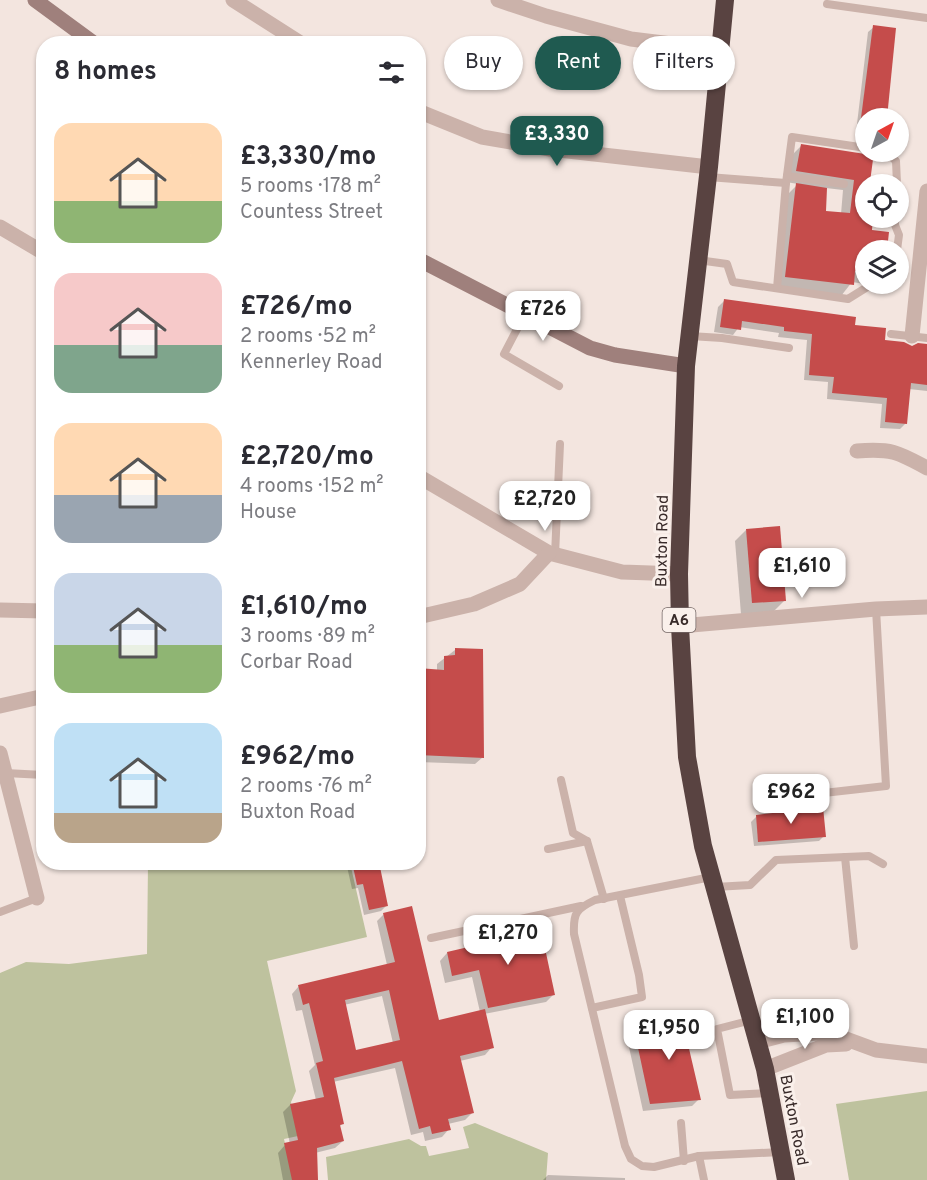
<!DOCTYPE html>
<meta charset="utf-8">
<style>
:root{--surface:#fff;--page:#f2f2f3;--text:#2b2b33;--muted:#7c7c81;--accent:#1f5a50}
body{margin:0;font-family:Overpass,sans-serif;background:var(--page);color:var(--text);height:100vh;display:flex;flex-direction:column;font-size:22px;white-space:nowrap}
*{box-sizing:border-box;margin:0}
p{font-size:20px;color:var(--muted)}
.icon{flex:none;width:33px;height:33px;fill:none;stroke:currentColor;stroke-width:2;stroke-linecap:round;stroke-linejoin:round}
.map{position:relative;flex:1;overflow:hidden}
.side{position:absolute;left:36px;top:36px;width:390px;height:834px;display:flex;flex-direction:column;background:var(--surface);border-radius:24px;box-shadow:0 2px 4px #0004}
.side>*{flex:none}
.guide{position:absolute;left:444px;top:36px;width:393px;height:54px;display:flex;gap:12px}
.needle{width:39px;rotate:40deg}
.tools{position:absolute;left:855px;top:108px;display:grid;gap:12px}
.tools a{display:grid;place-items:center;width:54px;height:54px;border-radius:50%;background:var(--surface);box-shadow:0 2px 4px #0004;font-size:30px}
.price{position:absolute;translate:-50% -51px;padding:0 14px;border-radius:12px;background:#fff;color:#222;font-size:20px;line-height:39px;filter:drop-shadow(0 2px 3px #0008)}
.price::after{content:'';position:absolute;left:50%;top:36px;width:18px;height:14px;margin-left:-9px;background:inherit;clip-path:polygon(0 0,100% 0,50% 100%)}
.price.current{background:var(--accent);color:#fff}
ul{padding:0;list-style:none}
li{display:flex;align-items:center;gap:18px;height:150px;padding:0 18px}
li span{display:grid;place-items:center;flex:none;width:168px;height:120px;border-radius:18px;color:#555}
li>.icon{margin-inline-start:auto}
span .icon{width:72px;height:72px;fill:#fffc;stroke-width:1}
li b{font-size:26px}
h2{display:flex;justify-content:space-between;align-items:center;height:72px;padding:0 18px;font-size:26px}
.chip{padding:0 21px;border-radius:27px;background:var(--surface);box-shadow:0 2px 4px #0004;font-size:21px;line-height:54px}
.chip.current{background:var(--accent);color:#fff}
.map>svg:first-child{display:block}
</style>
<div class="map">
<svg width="927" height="1180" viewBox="0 0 927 1180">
<rect width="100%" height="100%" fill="#f3e5df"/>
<!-- green -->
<g fill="#bec29e">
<polygon points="148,863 350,863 367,937 267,961 296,1091 291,1102 298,1136 284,1139 293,1180 0,1180 0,973 26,962 69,964 147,954"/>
<polygon points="927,1091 927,1180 849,1180 836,1104"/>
<polygon points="475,1123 548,1153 546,1180 328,1180 326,1157 409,1139 421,1146 426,1146 429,1156 469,1148 463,1127"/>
</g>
<!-- shadow -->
<g fill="#0003" fill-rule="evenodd">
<polygon points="874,27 894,29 885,118 866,118 866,134 856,132 868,32"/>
<path d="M801,146L865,155L873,153L868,184H866V218H872L870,231L887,233L885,250H866V284H873L871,285L852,282L841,296L775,287L786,196L798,184L786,182L790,157ZM826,188L843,190L841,214L824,213Z"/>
<polygon points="724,301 853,326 883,341 911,347 927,345 927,391 909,389 906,423 900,429 880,428 882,404 827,399 828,382 804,380 807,340 778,337 779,333 739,327 733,335 714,332 718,307"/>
<polygon points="746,530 785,600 774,611 741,614 735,541"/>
<polygon points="455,650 483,757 475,764 418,762 418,670 437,671 437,664"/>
<polygon points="757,816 824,836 819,841 754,846 751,822"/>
<polygon points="346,862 371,862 386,906 381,911 364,915 358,888 352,889"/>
<path d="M384,914L438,1022L480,1012L472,977L445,983L440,961L447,953L469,949L468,946L475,939L553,995L546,1002L484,1014L492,1047L485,1055L460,1061L472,1113L465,1120L448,1124L449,1129L442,1137L425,1141L423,1132L411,1135L395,1068L333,1082L342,1124L339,1127L343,1141L335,1148L315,1153L317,1180H283L278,1153L285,1145L290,1144L283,1112L290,1105L316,1100L309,1071L315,1065L302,1010L296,1011L292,994L299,986L387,965L377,921ZM382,996L393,1043L355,1052L344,1005Z"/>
<polygon points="702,1020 706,1035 698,1042 687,1045 699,1099 692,1106 643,1111 627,1038 634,1031"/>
<polygon points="548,1175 625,1178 625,1180 543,1180"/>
</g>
<!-- building -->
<g fill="#c54c4b" fill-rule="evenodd">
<polygon points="873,25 896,28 887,118 861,118"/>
<polygon points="801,144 865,154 874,152 870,182 866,181 866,218 873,218 872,230 889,232 887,250 866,250 866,272 855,271 854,285 785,277 796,183 827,188 826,211 850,213 854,180 796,171"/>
<polygon points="724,299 856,317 855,325 886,328 885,340 904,342 912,346 918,343 927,344 927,385 911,383 907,424 885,422 887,398 832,393 834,377 809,375 812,334 784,331 784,327 742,321 741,330 720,327"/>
<polygon points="780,526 786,601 752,603 746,529"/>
<polygon points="455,648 483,649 484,758 418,755 418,668 444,670 444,656 455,655"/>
<polygon points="823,807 826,837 758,842 756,815"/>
<polygon points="352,862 379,862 388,906 369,910 363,884 357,885"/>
<path d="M412,906L439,1020L485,1009L494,1048L460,1056L474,1113L448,1119L451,1130L432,1134L430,1126L419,1129L402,1061L334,1078L344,1124L340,1125L344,1141L317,1148L318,1180H292L284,1143L298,1140L290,1104L324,1097L316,1063L323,1061L309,1003L303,1005L298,985L395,962L383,913ZM389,990L400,1040L356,1050L345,1000Z"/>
<polygon points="540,925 555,995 488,1008 479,970 452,976 447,952 477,945 475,938"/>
<polygon points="703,1019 707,1035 687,1040 701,1100 650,1104 634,1029"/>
</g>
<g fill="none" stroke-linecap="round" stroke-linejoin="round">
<!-- lane -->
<g stroke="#cbb2aa" stroke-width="8">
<polyline points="827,4 927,18"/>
<polyline points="886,152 896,161 897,184"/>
<polyline points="787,176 844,184"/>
<polyline points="708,177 786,183 792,137 866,148"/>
<polyline points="895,218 895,225 899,235 897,250"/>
<polyline points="698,260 727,264 733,282 848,299 872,284"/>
<polyline points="777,288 786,183"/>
<polyline points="525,314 504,354 559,386"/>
<polyline points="891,334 927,338"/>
<polyline points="690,336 722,338 789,348"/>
<polyline points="555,555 560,444"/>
<polyline points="5,773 44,775"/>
<polyline points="561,780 573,833 587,841 604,899"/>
<polyline points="788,797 886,786 876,609"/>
<polyline points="548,849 587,841"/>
<polyline points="845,857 854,946"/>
<path d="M711,877L595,900C576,909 573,913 574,934L625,1146L631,1159L642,1166L654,1167L699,1156L780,1152"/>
<polyline points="715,887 750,885 776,860 869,856 883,864"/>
<polyline points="0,912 37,898"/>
<polyline points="431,938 581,906"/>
<polyline points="592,1008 642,997 639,975 620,896"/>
<polyline points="752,1020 717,1029 730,1095 768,1093"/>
<polyline points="681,1123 684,1161"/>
<polyline points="699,1156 704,1180"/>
</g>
<!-- street -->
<g stroke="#cbb2aa" stroke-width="15">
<polyline points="233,0 302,44"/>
<polyline points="498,0 546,16 631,39 720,50"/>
<polyline points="418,111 482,137 550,149 709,167"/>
<polyline points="0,227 44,253"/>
<polyline points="912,336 927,191"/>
<path d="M857,451C890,448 898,452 927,468"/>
<polyline points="418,476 549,553 622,572 679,574"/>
<polyline points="0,610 44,611"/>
<polyline points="418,617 474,604 520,584 549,553"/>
<polyline points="680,626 876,609 927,607"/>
<polyline points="0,706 40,697"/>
<polyline points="0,753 37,898"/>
<polyline points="757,1042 784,1035 819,1033 838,1036 876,1050 927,1056"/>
<polyline points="765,1069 826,1045 846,1044"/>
</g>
<!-- secondary -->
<g stroke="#9f807c" stroke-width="15">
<polyline points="35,0 95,44"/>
<polyline points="418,259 590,348 615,355 686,366"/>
</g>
<!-- highway -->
<polyline stroke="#594341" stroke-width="18" points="725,0 709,167 686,366 679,574 680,626 687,757 703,846 765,1069 786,1180"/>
</g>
<g text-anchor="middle" stroke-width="6" stroke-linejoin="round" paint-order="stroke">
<!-- shield labels -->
<rect fill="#faf0eb" stroke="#736664" stroke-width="1.5" x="662.5" y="608" width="33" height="24" rx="4.5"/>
<g font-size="15" font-weight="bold" fill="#392b2a">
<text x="679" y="625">A6</text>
</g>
<!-- street labels -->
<g font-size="16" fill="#392b2a" stroke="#faf0eb">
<text transform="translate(661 541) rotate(-89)" y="6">Buxton Road</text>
<text transform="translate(795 1120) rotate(79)" y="6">Buxton Road</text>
</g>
</g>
</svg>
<div class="tools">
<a><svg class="needle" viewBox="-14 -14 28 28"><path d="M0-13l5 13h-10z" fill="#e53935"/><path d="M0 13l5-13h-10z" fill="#7c7c81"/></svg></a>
<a><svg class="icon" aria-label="locate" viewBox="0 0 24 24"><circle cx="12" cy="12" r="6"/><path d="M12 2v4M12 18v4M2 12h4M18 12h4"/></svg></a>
<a><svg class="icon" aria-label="layers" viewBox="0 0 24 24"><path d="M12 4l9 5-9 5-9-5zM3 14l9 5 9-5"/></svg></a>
</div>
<b class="price current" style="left:557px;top:167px">£3,330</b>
<b class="price" style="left:543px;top:342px">£726</b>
<b class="price" style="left:545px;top:532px">£2,720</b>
<b class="price" style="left:802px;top:599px">£1,610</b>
<b class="price" style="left:791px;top:825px">£962</b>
<b class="price" style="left:508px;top:966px">£1,270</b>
<b class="price" style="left:805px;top:1050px">£1,100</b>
<b class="price" style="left:669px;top:1061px">£1,950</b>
<div class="guide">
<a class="chip">Buy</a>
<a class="chip current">Rent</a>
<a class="chip">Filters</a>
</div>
<section class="side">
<h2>8 homes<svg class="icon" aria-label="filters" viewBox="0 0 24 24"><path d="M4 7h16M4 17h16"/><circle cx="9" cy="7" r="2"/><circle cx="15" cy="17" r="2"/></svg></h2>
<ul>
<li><span style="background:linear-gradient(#ffd9b3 65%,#8fb573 0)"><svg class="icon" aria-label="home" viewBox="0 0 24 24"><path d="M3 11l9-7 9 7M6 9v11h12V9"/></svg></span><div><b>£3,330/mo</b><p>5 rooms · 178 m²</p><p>Countess Street</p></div></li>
<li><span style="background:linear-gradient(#f6c9c9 60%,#7fa58c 0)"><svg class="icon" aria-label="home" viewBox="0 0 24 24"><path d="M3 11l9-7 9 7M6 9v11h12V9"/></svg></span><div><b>£726/mo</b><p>2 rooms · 52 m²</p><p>Kennerley Road</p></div></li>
<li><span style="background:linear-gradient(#ffd9b3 60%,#9aa5b1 0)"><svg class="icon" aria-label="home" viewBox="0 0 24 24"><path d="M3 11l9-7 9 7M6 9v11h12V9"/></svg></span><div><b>£2,720/mo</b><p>4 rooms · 152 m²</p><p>House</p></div></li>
<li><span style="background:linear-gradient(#c9d6e8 60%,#8fb573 0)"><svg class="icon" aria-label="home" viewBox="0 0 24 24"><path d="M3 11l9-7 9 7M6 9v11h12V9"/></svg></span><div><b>£1,610/mo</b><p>3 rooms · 89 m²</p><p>Corbar Road</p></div></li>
<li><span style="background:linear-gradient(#bfe0f5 75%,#b9a48a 0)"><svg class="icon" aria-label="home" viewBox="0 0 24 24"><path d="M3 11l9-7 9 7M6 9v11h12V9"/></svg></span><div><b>£962/mo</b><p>2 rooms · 76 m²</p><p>Buxton Road</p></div></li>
</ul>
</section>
</div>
